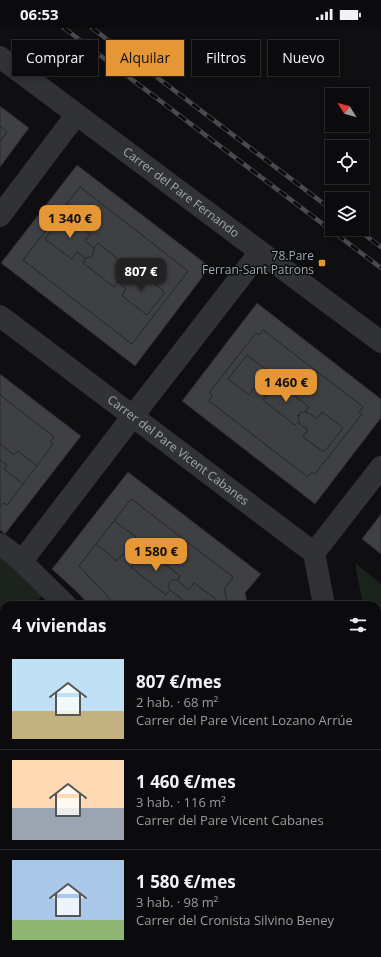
<!DOCTYPE html>
<html lang="es">
<meta charset="utf-8">
<style>
:root{--surface:#0b0b0d;--page:#19191b;--text:#f1f3f6;--muted:#9a9b9d;--line:#2b2b2e;--accent:#e49734}
body{margin:0;font-family:"Open Sans",sans-serif;background:var(--page);color:var(--text);height:100vh;display:flex;flex-direction:column;font-size:15px;white-space:nowrap}
*{box-sizing:border-box;margin:0}
p{font-size:13px;color:var(--muted)}
.icon{flex:none;width:22px;height:22px;fill:none;stroke:currentColor;stroke-width:2;stroke-linecap:round;stroke-linejoin:round}
.map{position:relative;flex:1;overflow:hidden}
.details{position:absolute;left:0px;top:573px;width:381px;height:356px;display:flex;flex-direction:column;background:var(--surface);border-radius:12px 12px 0 0;box-shadow:0 2px 6px #0003,0 0 0 1px var(--line)}
.details>*{flex:none}
.banner{position:absolute;left:12px;top:12px;width:357px;height:36px;display:flex;gap:8px}
.needle{width:26px;rotate:307deg}
.controls{position:absolute;left:325px;top:60px;display:grid;gap:8px}
.controls a{display:grid;place-items:center;width:44px;height:44px;border-radius:0px;background:var(--surface);box-shadow:0 2px 6px #0003,0 0 0 1px var(--line);font-size:20px}
.price{position:absolute;translate:-50% -34px;padding:0 9px;border-radius:8px;background:var(--accent);color:#111;font-size:13px;line-height:26px;filter:drop-shadow(0 1px 2px #0008)}
.price::after{content:'';position:absolute;left:50%;top:24px;width:12px;height:9px;margin-left:-6px;background:inherit;clip-path:polygon(0 0,100% 0,50% 100%)}
.price.current{background:#222;color:#fff}
ul{padding:0;list-style:none}
li{display:flex;align-items:center;gap:12px;height:100px;padding:0 12px}
li+li{border-top:1px solid var(--line)}
li span{display:grid;place-items:center;flex:none;width:112px;height:80px;border-radius:0px;color:#555}
li>.icon{margin-inline-start:auto}
span .icon{width:48px;height:48px;fill:#fffc;stroke-width:1}
li b{font-size:17px}
h2{display:flex;justify-content:space-between;align-items:center;height:48px;padding:0 12px;font-size:17px}
.tag{padding:0 14px;border-radius:0px;background:var(--surface);box-shadow:0 2px 6px #0003,0 0 0 1px var(--line);font-size:14px;line-height:36px}
.tag.current{background:var(--accent);color:#111}
.status{display:flex;justify-content:space-between;align-items:center;height:28px;padding:0 20px;background:var(--surface);direction:ltr}
.status svg{height:11px;fill:currentColor}
.map>svg:first-child{display:block}
</style>
<div class="status"><b>06:53</b><svg viewBox="0 0 49 12"><path d="M0 12V9h3v3zM5 12V6h3v6zM10 12V3h3v9zM15 12V0h3v12zM26 1h20v11H26zM47 4h2v5h-2z"/></svg></div>
<div class="map">
<svg width="381" height="929" viewBox="0 0 381 929">
<rect width="100%" height="100%" fill="#0f0f11"/>
<!-- green -->
<g fill="#1c231c">
<polygon points="0,521 49,558 35,577 4,577 4,619 0,625"/>
<polygon points="355,535 381,556 381,617 377,618 377,577 363,577"/>
<polygon points="377,629 381,629 381,674 377,655"/>
<polygon points="0,656 4,662 4,925 72,925 70,929 0,929"/>
</g>
<!-- building -->
<g fill="#3e4043" stroke="#292a2c" fill-rule="evenodd">
<polygon points="0,78 29,100 0,139 0,113 7,104 0,98"/>
<polygon points="0,98 7,104 0,113"/>
<path d="M77,137L210,239L135,338L1,235ZM80,159L188,243L132,316L23,232Z"/>
<path d="M80,159L188,243L132,316L23,232ZM64,187L90,206L85,213L94,220L98,215L129,240L125,244L135,250L139,244L165,264L147,287L122,268L126,261L118,253L114,259L83,235L86,230L77,224L72,231L45,211Z"/>
<polygon points="64,187 90,206 85,213 94,220 94,225 91,229 85,230 77,224 72,231 45,211"/>
<polygon points="98,215 129,240 125,244 119,247 118,253 114,259 83,235 86,230 91,229 93,227 94,220"/>
<polygon points="139,244 165,264 147,287 122,268 126,261 119,255 118,252 119,247 123,245 128,245 135,250"/>
<path d="M257,275L381,371V390L315,476L182,373ZM263,302L363,379L359,384L362,386L315,446L312,444L308,449L209,373L213,367L209,365L256,305L259,307Z"/>
<path d="M263,302L363,379L359,384L362,386L315,446L312,444L308,449L209,373L213,367L209,365L256,305L259,307ZM247,327L268,343L263,349L271,355L273,359L277,354L309,379L305,384L309,385L317,391L322,384L343,400L324,424L303,409L308,402L300,396L299,393L295,397L263,372L266,368L262,366L254,360L249,367L228,351Z"/>
<polygon points="247,327 268,343 263,349 273,358 273,364 271,366 265,368 254,360 249,367 228,351"/>
<polygon points="0,346 81,408 5,506 0,502 0,479 3,475 7,477 53,416 50,414 54,409 0,367"/>
<polygon points="277,354 309,379 305,384 300,385 298,387 299,393 295,397 263,372 266,368 271,366 273,364 273,359"/>
<polygon points="0,367 54,409 50,414 53,416 37,438 18,423 14,427 0,416"/>
<polygon points="303,384 309,385 317,391 322,384 343,400 324,424 303,409 308,402 300,396 298,391 300,385"/>
<polygon points="0,416 14,427 18,423 37,438 23,456 4,441 7,437 0,432"/>
<polygon points="0,432 7,437 4,441 23,456 7,477 3,475 0,479"/>
<polygon points="128,444 261,546 245,565 248,577 228,577 224,561 233,549 131,471 79,538 104,564 114,577 89,577 77,564 52,541"/>
<polygon points="131,471 233,549 224,561 228,577 211,577 216,571 194,555 189,562 177,552 180,548 145,521 143,525 130,516 136,509 114,493"/>
<polygon points="381,486 381,526 362,511"/>
<polygon points="114,493 136,509 130,516 143,525 144,529 142,534 137,536 123,526 117,533 96,516"/>
<polygon points="96,516 117,533 123,526 135,535 131,539 166,567 170,562 182,571 178,577 114,577 104,564 79,538"/>
<polygon points="145,521 180,548 177,552 170,553 168,558 170,562 166,567 131,539 135,535 137,536 142,534 144,529 143,525"/>
<polygon points="173,552 177,552 189,562 194,555 216,571 211,577 178,577 182,571 170,562 168,558 170,553"/>
</g>
<g fill="none" stroke-linecap="round" stroke-linejoin="round">
<!-- pedestrian -->
<g stroke="#313235" stroke-width="22">
<polyline points="0,516 17,529 66,577"/>
<polyline points="22,533 133,388"/>
</g>
<!-- minor -->
<g stroke="#313235" stroke-width="22">
<path id="s1" d="M0,29L381,314"/>
<polyline points="0,188 76,87"/>
<path id="s2" d="M0,288L314,525L324,577"/>
<polyline points="133,388 260,224"/>
<polyline points="314,525 381,439"/>
<polyline points="377,751 381,753"/>
</g>
<!-- rail casing -->
<g stroke="#484a4e" stroke-width="4.5">
<g id="rail">
<polyline points="64,0 381,240"/>
<polyline points="92,0 332,182"/>
<polyline points="357,201 381,219"/>
</g>
</g>
<!-- rail -->
<use href="#rail" stroke="#0a0b0b" stroke-width="3" stroke-dasharray="9" stroke-linecap="butt"/>
</g>
<!-- markers -->
<rect fill="#e49734" stroke="#0a0b0b" stroke-width="1.5" x="318" y="231" width="8" height="8" rx="2"/>
<g text-anchor="middle" stroke-width="3" stroke-linejoin="round" paint-order="stroke">
<!-- street labels -->
<g font-size="12" fill="#a1a8b0" stroke="#0a0b0b">
<text dy="4" stroke="none"><textPath href="#s1" startOffset="226">Carrer del Pare Fernando</textPath></text>
<text dy="4" stroke="none"><textPath href="#s2" startOffset="223">Carrer del Pare Vicent Cabanes</textPath></text>
</g>
<!-- poi labels -->
<g font-size="12" fill="#a1a8b0" stroke="#0a0b0b" text-anchor="end">
<text x="314" y="232">78.Pare<tspan x="314" dy="14">Ferran-Sant Patrons</tspan></text>
</g>
</g>
</svg>
<div class="controls">
<a><svg class="needle" viewBox="-14 -14 28 28"><path d="M0-13l5 13h-10z" fill="#e53935"/><path d="M0 13l5-13h-10z" fill="#9a9b9d"/></svg></a>
<a><svg class="icon" aria-label="locate" viewBox="0 0 24 24"><circle cx="12" cy="12" r="6"/><path d="M12 2v4M12 18v4M2 12h4M18 12h4"/></svg></a>
<a><svg class="icon" aria-label="layers" viewBox="0 0 24 24"><path d="M12 4l9 5-9 5-9-5zM3 14l9 5 9-5"/></svg></a>
</div>
<b class="price" style="left:70px;top:211px">1 340 €</b>
<b class="price current" style="left:141px;top:264px">807 €</b>
<b class="price" style="left:286px;top:375px">1 460 €</b>
<b class="price" style="left:156px;top:544px">1 580 €</b>
<div class="banner">
<a class="tag">Comprar</a>
<a class="tag current">Alquilar</a>
<a class="tag">Filtros</a>
<a class="tag">Nuevo</a>
</div>
<section class="details">
<h2>4 viviendas<svg class="icon" aria-label="filters" viewBox="0 0 24 24"><path d="M4 7h16M4 17h16"/><circle cx="9" cy="7" r="2"/><circle cx="15" cy="17" r="2"/></svg></h2>
<ul>
<li><span style="background:linear-gradient(#bfe0f5 65%,#c2b280 0)"><svg class="icon" aria-label="home" viewBox="0 0 24 24"><path d="M3 11l9-7 9 7M6 9v11h12V9"/></svg></span><div><b>807 €/mes</b><p>2 hab. · 68 m²</p><p>Carrer del Pare Vicent Lozano Arrúe</p></div></li>
<li><span style="background:linear-gradient(#ffd9b3 60%,#9aa5b1 0)"><svg class="icon" aria-label="home" viewBox="0 0 24 24"><path d="M3 11l9-7 9 7M6 9v11h12V9"/></svg></span><div><b>1 460 €/mes</b><p>3 hab. · 116 m²</p><p>Carrer del Pare Vicent Cabanes</p></div></li>
<li><span style="background:linear-gradient(#a9c7e8 75%,#8fb573 0)"><svg class="icon" aria-label="home" viewBox="0 0 24 24"><path d="M3 11l9-7 9 7M6 9v11h12V9"/></svg></span><div><b>1 580 €/mes</b><p>3 hab. · 98 m²</p><p>Carrer del Cronista Silvino Beney</p></div></li>
</ul>
</section>
</div>
